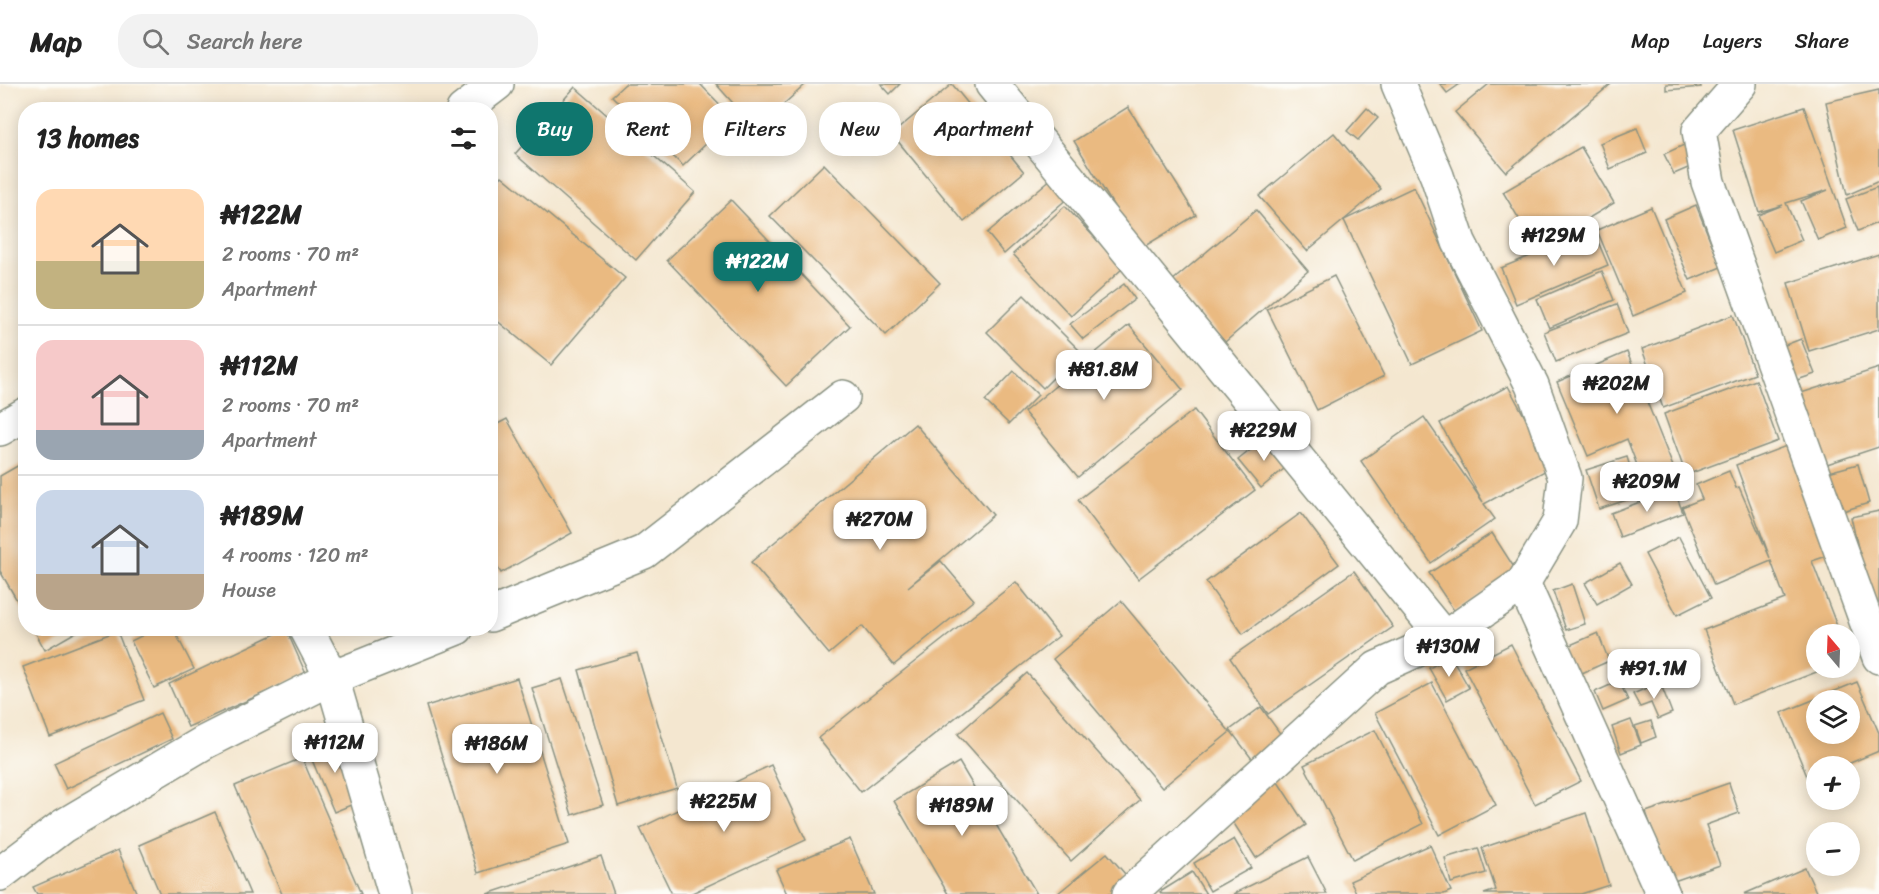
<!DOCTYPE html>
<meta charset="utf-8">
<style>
:root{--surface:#fff;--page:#f2f2f2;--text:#222;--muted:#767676;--line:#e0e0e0;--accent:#0f766e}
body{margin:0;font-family:Sriracha,sans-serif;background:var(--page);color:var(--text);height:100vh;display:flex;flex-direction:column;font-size:22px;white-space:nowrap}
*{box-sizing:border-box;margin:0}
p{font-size:20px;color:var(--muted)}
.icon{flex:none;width:33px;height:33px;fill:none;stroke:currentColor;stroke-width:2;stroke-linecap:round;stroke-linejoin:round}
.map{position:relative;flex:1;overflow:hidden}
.details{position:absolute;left:18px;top:18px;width:480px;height:534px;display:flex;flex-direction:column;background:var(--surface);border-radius:24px;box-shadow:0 3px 15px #0003}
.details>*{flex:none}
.guide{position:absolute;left:516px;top:18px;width:570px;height:54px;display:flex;gap:12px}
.needle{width:39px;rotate:341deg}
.buttons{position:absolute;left:1806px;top:540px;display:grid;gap:12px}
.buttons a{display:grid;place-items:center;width:54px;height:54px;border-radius:50%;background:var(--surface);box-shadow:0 3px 15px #0003;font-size:30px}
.price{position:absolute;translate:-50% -51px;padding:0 14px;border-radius:12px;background:#fff;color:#222;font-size:20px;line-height:39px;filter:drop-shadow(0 2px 3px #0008)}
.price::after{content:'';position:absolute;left:50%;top:36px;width:18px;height:14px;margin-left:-9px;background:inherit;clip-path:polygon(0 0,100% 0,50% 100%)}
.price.current{background:var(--accent);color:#fff}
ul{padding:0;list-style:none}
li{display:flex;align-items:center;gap:18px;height:150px;padding:0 18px}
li+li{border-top:2px solid var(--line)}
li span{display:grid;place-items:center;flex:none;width:168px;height:120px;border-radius:18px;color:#555}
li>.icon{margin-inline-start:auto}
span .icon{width:72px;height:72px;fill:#fffc;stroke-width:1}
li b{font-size:26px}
h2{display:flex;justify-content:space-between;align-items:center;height:72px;padding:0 18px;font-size:26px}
.tag{padding:0 21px;border-radius:24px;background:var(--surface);box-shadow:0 3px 15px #0003;font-size:21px;line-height:54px}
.tag.current{background:var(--accent);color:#fff}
header{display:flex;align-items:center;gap:36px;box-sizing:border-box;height:84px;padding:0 30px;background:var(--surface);border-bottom:2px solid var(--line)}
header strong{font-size:28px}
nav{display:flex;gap:33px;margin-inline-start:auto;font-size:21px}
.search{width:420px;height:54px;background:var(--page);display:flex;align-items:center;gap:15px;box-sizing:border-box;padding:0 21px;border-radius:24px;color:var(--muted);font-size:22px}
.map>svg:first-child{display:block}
</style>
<header>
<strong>Map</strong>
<div class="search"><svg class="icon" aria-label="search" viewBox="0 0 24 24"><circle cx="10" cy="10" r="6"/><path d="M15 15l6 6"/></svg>Search here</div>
<nav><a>Map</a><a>Layers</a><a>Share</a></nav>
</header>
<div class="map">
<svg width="1879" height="810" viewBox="0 0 1879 810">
<rect width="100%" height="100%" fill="#fdfcf7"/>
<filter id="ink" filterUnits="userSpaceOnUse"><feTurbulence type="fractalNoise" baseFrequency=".0167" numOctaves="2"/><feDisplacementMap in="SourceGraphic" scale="12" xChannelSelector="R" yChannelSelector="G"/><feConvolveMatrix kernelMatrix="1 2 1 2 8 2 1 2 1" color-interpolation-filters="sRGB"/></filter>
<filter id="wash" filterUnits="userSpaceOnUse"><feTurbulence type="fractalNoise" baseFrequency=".008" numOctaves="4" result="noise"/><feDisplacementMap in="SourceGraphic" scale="24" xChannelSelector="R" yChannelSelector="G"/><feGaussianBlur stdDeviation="1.35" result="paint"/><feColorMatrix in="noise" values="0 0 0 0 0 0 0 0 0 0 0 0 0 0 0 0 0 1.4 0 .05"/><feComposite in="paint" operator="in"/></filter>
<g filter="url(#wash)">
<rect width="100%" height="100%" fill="#f4e7d0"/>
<g id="blocks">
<!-- building -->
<g fill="#eaba81" fill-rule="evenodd">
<polygon points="625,0 700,0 733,34 683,82 612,12"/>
<polygon points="716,0 806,0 756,45"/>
<polygon points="881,0 900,0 890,10"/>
<polygon points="952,0 1024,88 964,138 892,50"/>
<polygon points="1440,0 1460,0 1447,9"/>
<polygon points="1489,0 1611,0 1506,88 1455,28"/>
<polygon points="1666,0 1700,0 1701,3 1666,6"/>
<polygon points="575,3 695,108 636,176 515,70"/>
<polygon points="1879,6 1879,97 1847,111 1826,18"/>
<polygon points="1128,23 1196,131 1140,165 1074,57"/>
<polygon points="1804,23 1847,144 1818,156 1801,117 1828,106 1786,119 1802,156 1774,168 1758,131 1783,121 1759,128 1733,46"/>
<polygon points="1367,24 1378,34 1358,56 1347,47"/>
<polygon points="1637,44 1647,69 1610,85 1600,59"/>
<polygon points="1334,49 1381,105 1307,167 1259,112"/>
<polygon points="1686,60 1695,81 1674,90 1664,70"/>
<polygon points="1581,63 1614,119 1537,165 1503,108"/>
<polygon points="824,80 940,199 886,251 770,132"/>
<polygon points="502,92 625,194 551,281 490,231 490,105"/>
<polygon points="1052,94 1069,113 1004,170 987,149"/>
<polygon points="1414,103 1482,247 1412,280 1344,136"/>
<polygon points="1877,103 1879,138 1858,147 1846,115"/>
<polygon points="731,116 850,242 786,302 667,176"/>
<polygon points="1696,121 1721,183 1690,196 1664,135"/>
<polygon points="1065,122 1123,184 1071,232 1013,170"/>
<polygon points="1651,123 1687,209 1633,232 1597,146"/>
<polygon points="1256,126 1308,187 1225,258 1172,197"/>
<polygon points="1593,146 1608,181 1516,220 1501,184"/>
<polygon points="1879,170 1879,245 1809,267 1788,199"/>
<polygon points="1602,187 1614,216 1549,244 1537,215"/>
<polygon points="1334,192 1384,292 1317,326 1267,225"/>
<polygon points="1124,200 1135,215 1083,255 1070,240"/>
<polygon points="1024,211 1080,267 1043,304 987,248"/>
<polygon points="1617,220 1628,249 1556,278 1544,248"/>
<polygon points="1733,231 1755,290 1663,324 1642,265"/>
<polygon points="1129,241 1183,306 1078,393 1024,328"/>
<polygon points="1801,255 1815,290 1788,299 1775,265"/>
<polygon points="1627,268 1676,390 1645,402 1627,355 1588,372 1557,298"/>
<polygon points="1879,284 1879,363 1821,382 1798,310"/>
<polygon points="1014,287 1038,311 1009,340 985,317"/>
<polygon points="1756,296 1778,357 1686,391 1664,330"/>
<polygon points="1508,302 1552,383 1484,420 1495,435 1431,479 1361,377 1424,333 1483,418 1440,339"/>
<polygon points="1194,326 1255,406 1138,495 1078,416"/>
<polygon points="507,335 572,449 501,489 490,472 490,344"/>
<polygon points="915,340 993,431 908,503 941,477 974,516 894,581 862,542 829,570 751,478"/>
<polygon points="1268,352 1290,380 1261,404 1238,376"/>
<polygon points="1797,358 1836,469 1812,477 1840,550 1816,550 1816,584 1827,584 1733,620 1704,546 1785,515 1771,477 1714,501 1682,423 1702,415 1696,401 1729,387 1736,404 1739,403 1770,474 1736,381"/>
<polygon points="1627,373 1639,412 1599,425 1586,386"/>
<polygon points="26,377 26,532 0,487 0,392"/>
<polygon points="1858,380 1869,419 1833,430 1821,390"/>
<polygon points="1674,405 1683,429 1620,453 1611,429"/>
<polygon points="1879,427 1879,519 1871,521 1851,433"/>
<polygon points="1301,429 1339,480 1243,550 1206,498"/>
<polygon points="1492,449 1517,488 1455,528 1429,489"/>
<polygon points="1679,453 1711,514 1677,531 1645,470"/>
<polygon points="1620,479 1632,500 1597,520 1585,499"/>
<polygon points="1354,487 1393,543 1268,630 1230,574"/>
<polygon points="1016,498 1059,552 861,708 818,654"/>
<polygon points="1572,500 1585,540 1566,546 1553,507"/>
<polygon points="1121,517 1230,648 1162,704 1053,575"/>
<polygon points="33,544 83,544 45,566"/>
<polygon points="157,544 173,544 194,585 154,604 131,557"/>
<polygon points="286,545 306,590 188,643 169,600"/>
<polygon points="117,547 144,616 50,653 23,583"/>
<polygon points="1598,549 1609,577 1573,593 1561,565"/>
<polygon points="1511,560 1581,697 1535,720 1464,584"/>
<polygon points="637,569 677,704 618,722 579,586"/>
<polygon points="1451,572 1469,604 1447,616 1429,584"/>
<polygon points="1027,589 1140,716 1071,777 958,650"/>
<polygon points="517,594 569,760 478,789 426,622"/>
<polygon points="562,595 603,721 572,731 532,604"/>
<polygon points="1619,597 1628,616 1603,627 1595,608"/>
<polygon points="1660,598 1672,629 1658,635 1651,619 1640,623 1633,610"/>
<path d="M1857,598L1879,649V667L1843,682H1816V694L1809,697L1781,629ZM1816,616H1850V650H1816Z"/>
<polygon points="1432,599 1496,721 1439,751 1375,629"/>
<polygon points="1261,623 1282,652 1252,675 1230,646"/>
<polygon points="160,629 172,655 66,705 54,679"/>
<polygon points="1631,636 1641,661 1621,669 1612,643"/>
<polygon points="1651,637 1656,653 1641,659 1635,642"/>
<polygon points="1375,646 1423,740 1353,776 1304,681"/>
<polygon points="336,652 363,716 334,728 307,664"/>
<polygon points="302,674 361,810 282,810 235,702"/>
<polygon points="959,678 1037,810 948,810 894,717"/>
<polygon points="771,681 806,756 690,810 672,810 640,744"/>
<polygon points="1276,695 1306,741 1256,774 1226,727"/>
<polygon points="1729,699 1739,729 1706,741 1720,781 1671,798 1646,728"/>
<polygon points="215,728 250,810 160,810 139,761"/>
<polygon points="1586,729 1609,801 1581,810 1484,810 1496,806 1482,764"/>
<polygon points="850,755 874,810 787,810 776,786"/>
<polygon points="1234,755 1251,784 1210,807 1194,779"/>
<polygon points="1430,761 1451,807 1444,810 1357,810 1350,797"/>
<polygon points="1478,764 1486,789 1451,799 1445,774"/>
<polygon points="118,766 137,810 37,810 33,803"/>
<polygon points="1107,769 1131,797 1115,810 1057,810"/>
<polygon points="601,772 614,810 487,810"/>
<polygon points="1308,773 1327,810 1233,810"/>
<polygon points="1805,784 1817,810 1744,810"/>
<polygon points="1192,788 1206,810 1162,810 1160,808"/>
</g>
</g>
</g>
<g filter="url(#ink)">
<use href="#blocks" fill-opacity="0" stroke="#8a9282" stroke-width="1.5"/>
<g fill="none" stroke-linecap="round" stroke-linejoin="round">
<!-- street casing -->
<g stroke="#8a9282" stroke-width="36">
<g id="street">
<polyline points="992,0 1444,554"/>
<polyline points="1740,0 1699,47 1708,98 1879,573"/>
<polyline points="463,26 497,0"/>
<polyline points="0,345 26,330"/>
<polyline points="1523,499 1663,810"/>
<polyline points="490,531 644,468 843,313"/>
<polyline points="306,544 332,594 395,810"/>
<polyline points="0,790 63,742 205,658 332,594 457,544"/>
<polyline points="1129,810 1377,584 1444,554 1523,499 1560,437 1565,394 1532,301 1459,158 1437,92 1398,0"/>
</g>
</g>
<!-- street -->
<use href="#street" stroke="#fff" stroke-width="33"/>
</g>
</g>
</svg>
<div class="buttons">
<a><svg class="needle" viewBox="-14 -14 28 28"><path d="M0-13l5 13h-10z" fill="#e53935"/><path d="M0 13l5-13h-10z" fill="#767676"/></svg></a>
<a><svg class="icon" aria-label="layers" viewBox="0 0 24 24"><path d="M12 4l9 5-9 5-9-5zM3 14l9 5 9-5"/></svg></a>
<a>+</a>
<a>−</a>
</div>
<b class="price" style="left:1554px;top:183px">₦129M</b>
<b class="price current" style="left:758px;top:209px">₦122M</b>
<b class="price" style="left:1104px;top:317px">₦81.8M</b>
<b class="price" style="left:1617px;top:331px">₦202M</b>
<b class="price" style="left:1264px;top:378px">₦229M</b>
<b class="price" style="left:1647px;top:429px">₦209M</b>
<b class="price" style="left:880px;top:467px">₦270M</b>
<b class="price" style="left:1449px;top:594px">₦130M</b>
<b class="price" style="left:1654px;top:616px">₦91.1M</b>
<b class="price" style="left:335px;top:690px">₦112M</b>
<b class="price" style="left:497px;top:691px">₦186M</b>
<b class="price" style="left:724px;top:749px">₦225M</b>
<b class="price" style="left:962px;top:753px">₦189M</b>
<div class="guide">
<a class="tag current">Buy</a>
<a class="tag">Rent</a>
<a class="tag">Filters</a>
<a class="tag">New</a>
<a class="tag">Apartment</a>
</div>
<section class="details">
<h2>13 homes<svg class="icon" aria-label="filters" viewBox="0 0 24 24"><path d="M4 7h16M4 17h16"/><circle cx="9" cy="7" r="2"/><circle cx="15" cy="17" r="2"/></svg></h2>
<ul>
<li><span style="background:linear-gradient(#ffd9b3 60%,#c2b280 0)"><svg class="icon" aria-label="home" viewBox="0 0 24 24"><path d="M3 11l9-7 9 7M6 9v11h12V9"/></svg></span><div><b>₦122M</b><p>2 rooms · 70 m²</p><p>Apartment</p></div></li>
<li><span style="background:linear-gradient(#f6c9c9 75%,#9aa5b1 0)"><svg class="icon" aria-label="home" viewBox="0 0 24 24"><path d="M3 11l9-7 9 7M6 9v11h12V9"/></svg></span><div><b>₦112M</b><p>2 rooms · 70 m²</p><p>Apartment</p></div></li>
<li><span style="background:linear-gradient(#c9d6e8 70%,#b9a48a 0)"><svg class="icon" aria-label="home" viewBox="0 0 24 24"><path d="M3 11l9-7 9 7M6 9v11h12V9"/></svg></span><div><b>₦189M</b><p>4 rooms · 120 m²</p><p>House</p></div></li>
</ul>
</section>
</div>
